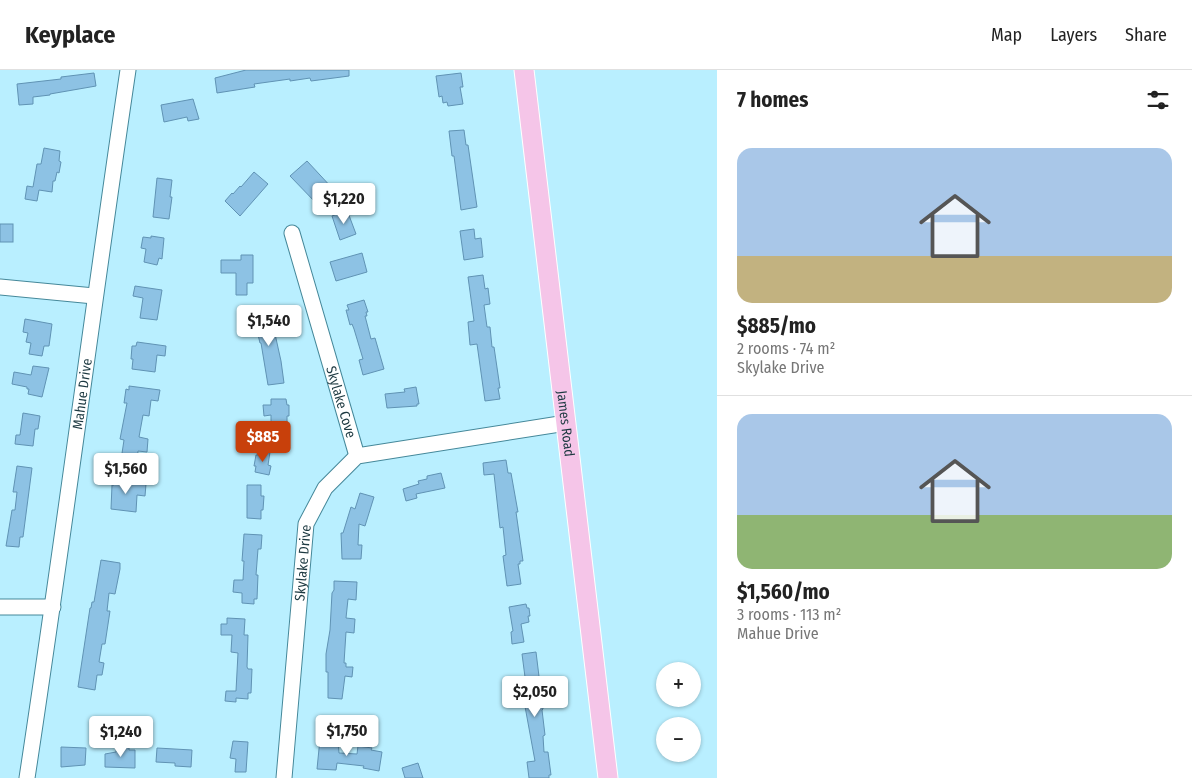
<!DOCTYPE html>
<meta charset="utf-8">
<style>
:root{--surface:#fff;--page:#f6f6f6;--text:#222;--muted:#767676;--line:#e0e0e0;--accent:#c8400b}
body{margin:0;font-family:"Fira Sans Condensed",sans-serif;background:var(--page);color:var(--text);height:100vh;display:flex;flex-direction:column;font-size:19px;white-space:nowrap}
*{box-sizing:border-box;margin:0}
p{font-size:16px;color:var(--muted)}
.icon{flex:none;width:28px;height:28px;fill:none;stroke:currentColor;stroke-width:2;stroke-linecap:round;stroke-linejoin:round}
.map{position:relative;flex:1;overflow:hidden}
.sheet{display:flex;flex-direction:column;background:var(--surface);width:475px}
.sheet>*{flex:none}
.controls{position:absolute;left:656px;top:592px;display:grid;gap:10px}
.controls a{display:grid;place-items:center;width:45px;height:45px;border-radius:50%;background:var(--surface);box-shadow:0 1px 4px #0004;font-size:25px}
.price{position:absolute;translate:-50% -42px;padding:0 11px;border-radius:5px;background:#fff;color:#222;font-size:16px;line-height:32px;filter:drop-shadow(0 1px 2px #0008)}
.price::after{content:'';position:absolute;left:50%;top:30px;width:15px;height:11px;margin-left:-8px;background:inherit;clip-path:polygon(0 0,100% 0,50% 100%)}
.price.selected{background:var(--accent);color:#fff}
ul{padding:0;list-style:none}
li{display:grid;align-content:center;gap:10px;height:265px;padding:0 20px}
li+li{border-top:1px solid var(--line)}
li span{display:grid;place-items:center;height:155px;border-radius:15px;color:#555}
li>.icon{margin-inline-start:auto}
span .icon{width:90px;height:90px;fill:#fffc;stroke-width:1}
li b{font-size:21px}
h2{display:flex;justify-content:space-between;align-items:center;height:60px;padding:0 20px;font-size:21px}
header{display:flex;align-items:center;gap:30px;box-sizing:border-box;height:70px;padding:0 25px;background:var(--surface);border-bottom:1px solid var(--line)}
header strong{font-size:24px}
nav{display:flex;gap:28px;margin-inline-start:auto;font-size:18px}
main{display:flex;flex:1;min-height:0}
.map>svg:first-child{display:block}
</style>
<header>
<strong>Keyplace</strong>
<nav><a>Map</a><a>Layers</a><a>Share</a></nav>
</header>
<main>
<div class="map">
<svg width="717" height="708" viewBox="0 0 717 708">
<rect width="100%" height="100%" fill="#b9efff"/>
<!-- building -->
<g fill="#8dc2e4" stroke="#6093b4">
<polygon points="246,0 349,0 349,6 311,11 310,8 290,11 290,9 254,14 255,17 217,23 215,8"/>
<polygon points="94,3 96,16 50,24 50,25 33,27 33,34 19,35 17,14 61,9 61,7"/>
<polygon points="461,3 463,17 460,17 463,34 448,36 447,32 443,33 442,26 439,27 436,6"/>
<polygon points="193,29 199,49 188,51 187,47 164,52 161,35"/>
<polygon points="464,60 466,75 468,75 477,137 461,140 454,86 452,86 449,61"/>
<polygon points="44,78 60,81 59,91 61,92 59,103 57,102 55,111 53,111 52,122 39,120 37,131 25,129 27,116 33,117 37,94 41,94"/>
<polygon points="307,91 333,119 317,134 290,106"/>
<polygon points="254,102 268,114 240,146 225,131 232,123 233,124 240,116 241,117"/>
<polygon points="157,108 172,110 170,127 172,127 169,149 153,147"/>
<polygon points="347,140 356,164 340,170 332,146"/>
<rect x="0" y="154" width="13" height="18"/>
<polygon points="474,159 475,169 481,168 483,187 464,190 460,161"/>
<polygon points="151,166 164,168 162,189 159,188 157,195 144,192 146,179 141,178 143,167 151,168"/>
<polygon points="362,183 367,202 336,211 330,192"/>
<polygon points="241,185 253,185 253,213 247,213 247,225 236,225 236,203 221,203 221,190 241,190"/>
<polygon points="483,205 485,219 488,218 490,234 484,235 487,257 490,257 492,277 494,277 500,318 498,318 500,329 485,331 477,274 470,275 468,252 474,251 468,207"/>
<polygon points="135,216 162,220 157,250 140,248 143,228 133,226"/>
<polygon points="364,230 368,242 366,242 367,246 365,246 371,269 375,268 384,299 363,305 359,290 363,289 354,259 352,254 350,255 346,240 349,240 347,235"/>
<polygon points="266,237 270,256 273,255 281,291 284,313 268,315 261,273 260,273 252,240"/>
<polygon points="25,249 52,254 49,276 44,276 42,286 29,284 31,273 26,272 28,263 23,262"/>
<polygon points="137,272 166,276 165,286 157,285 155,302 132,299 133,289 131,289 132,276 136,276"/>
<polygon points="33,296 49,298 42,327 28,324 29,319 27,319 27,317 12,314 14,302 31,305"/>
<polygon points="129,316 160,320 158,331 151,330 149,346 143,345 139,367 148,369 147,382 138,381 137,393 121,390 124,370 120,369 127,333 124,333 126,319 129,320"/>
<polygon points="416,317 419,334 417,334 417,336 387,338 385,324 405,322 404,319"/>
<polygon points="271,329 286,329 287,335 289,335 289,346 287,346 287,359 271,359 271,345 264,346 263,335 271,335"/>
<polygon points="23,343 40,346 38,359 35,359 33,376 15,374 16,365 20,365"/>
<polygon points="259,380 270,382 268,395 271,396 269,405 255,402 256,396 254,396 256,385 258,385"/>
<polygon points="506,390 508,403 511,403 516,431 518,442 516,442 523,491 520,491 520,494 518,494 521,514 507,516 503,486 506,485 503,457 500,458 494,404 484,405 483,393"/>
<polygon points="17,396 32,398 23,467 20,467 19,477 6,476 12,440 15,440 17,422 13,422"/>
<polygon points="441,403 445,418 416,424 417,428 406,431 403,419 419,414 418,411 427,409 427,406"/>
<polygon points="115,410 146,414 145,426 137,425 136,442 111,439 112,415 114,415"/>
<polygon points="247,415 261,415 261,426 264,426 263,440 261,440 261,449 247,448"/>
<polygon points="360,423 374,427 365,456 359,454 358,475 362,475 361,489 342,489 341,463 343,463 351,437 355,439"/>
<polygon points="244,464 262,465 261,479 258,479 256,505 258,505 257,529 254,529 254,534 242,533 242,523 233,522 234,510 243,510 244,491 242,491"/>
<polygon points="101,490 120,493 120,499 115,524 109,523 107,541 110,541 105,574 102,574 99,592 104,593 102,605 97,605 95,620 78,617 90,538 91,538 92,532 94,532"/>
<polygon points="334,511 357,512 356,530 348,529 346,548 355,549 354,563 346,562 344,593 346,593 346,597 353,597 352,607 345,606 342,629 328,628 328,602 326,602 326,584 330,560 332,523 334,520"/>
<polygon points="526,534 527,538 529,538 530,546 528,546 529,552 521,554 524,572 512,574 511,562 513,561 509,537"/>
<polygon points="227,548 245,549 244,565 248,565 247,597 248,599 252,599 251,623 248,623 248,629 236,628 236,632 225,631 226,621 236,621 238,583 231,582 232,565 221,565 221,554 227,554"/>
<polygon points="536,582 543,639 542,640 545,665 543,666 544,682 548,682 551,705 549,705 549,708 529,708 527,692 535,691 524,631 528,630 522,584"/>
<polygon points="320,669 338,670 339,683 357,684 358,676 372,678 371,680 382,682 379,701 363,698 364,696 337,693 336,700 317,699"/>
<polygon points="233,671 248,672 246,702 235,702 236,689 230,688"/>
<polygon points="117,675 129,675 129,680 135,680 135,698 105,697 105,684 116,682"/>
<polygon points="61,677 86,678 85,695 61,697"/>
<polygon points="157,678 192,680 191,697 175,696 175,693 156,692"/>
<polygon points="418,693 423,708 405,708 402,698"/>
</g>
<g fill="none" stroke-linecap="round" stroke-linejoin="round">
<!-- minor casing -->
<g stroke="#45889a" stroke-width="17">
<g id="minor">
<path id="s1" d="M292,163L357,386"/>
<polyline points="0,217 94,226"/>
<polyline points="0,537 53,537"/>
<path id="s2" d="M27,708C63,472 93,236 128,0"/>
<path id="s3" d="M284,708L306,454L325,418L357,386L566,353"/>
</g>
</g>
<!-- major casing -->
<g stroke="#fff" stroke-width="21">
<g id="major">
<path id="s4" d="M524,0L608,708"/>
</g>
</g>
<!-- minor -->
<use href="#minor" stroke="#fff" stroke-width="15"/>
<!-- major -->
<use href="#major" stroke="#f5c5e8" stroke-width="19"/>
</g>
<g text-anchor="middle" stroke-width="5" stroke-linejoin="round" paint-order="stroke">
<!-- street labels -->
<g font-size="14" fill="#1d3941" stroke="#ddf7ff">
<text dy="5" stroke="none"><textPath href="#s2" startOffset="388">Mahue Drive</textPath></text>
<text dy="5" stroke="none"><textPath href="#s1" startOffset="176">Skylake Cove</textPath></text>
<text dy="5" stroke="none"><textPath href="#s4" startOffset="356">James Road</textPath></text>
<text dy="5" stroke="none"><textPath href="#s3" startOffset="216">Skylake Drive</textPath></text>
</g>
</g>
</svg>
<div class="controls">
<a>+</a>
<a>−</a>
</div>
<b class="price" style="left:344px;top:155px">$1,220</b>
<b class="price" style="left:269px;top:277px">$1,540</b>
<b class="price selected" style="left:263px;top:393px">$885</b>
<b class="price" style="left:126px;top:425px">$1,560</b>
<b class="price" style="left:535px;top:648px">$2,050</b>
<b class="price" style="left:347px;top:687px">$1,750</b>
<b class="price" style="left:121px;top:688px">$1,240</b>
</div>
<section class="sheet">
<h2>7 homes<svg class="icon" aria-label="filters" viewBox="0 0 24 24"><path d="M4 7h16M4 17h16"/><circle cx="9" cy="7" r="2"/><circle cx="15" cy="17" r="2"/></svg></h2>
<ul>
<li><span style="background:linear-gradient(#a9c7e8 70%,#c2b280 0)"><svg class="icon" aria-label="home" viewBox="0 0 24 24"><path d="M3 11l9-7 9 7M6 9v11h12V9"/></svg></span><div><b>$885/mo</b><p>2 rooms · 74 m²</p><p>Skylake Drive</p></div></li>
<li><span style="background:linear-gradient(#a9c7e8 65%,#8fb573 0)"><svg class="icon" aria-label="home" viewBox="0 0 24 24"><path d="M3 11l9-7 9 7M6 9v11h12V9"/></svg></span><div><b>$1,560/mo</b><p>3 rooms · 113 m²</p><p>Mahue Drive</p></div></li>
</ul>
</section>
</main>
